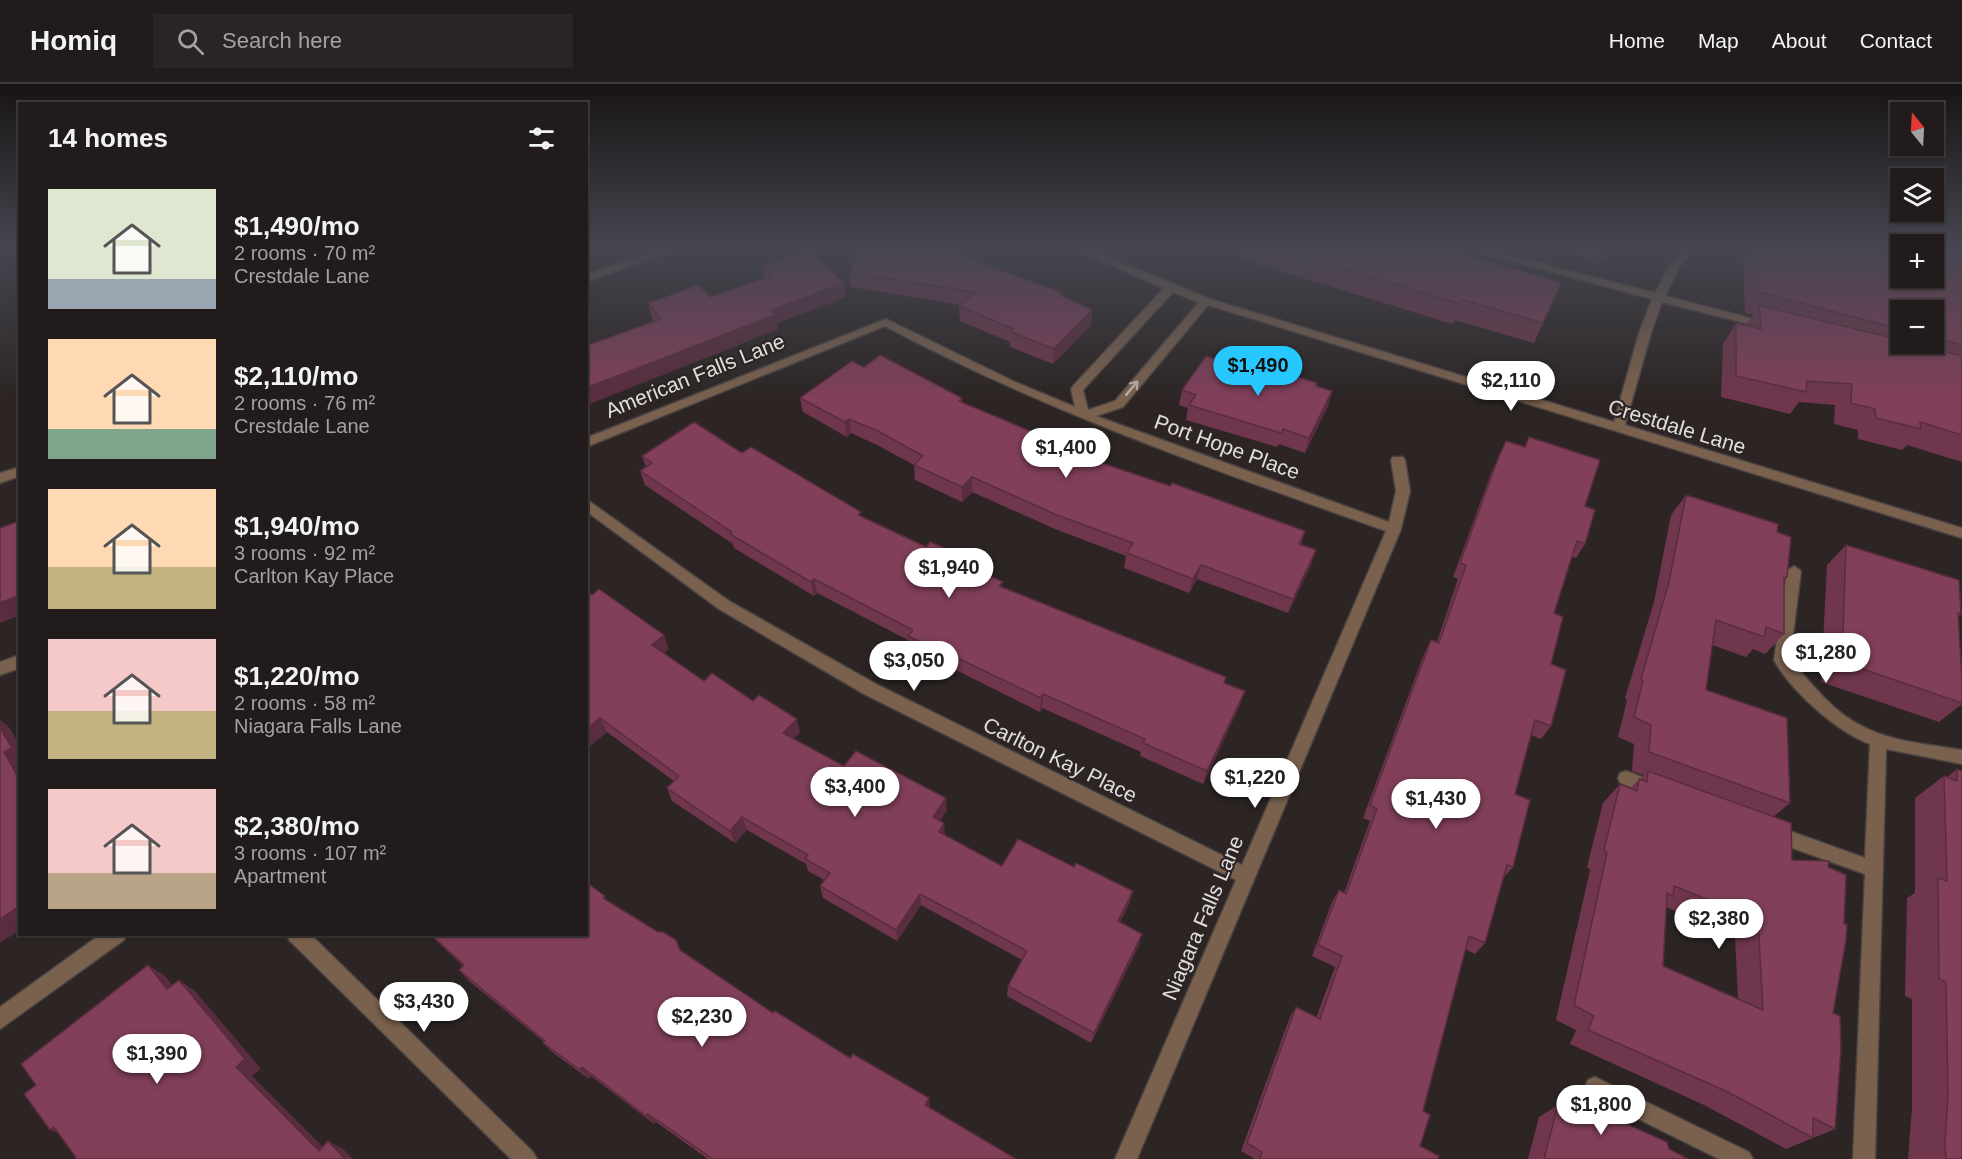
<!DOCTYPE html>
<meta charset="utf-8">
<style>
:root{--surface:#211c1b;--page:#292524;--text:#f1f3f6;--muted:#a2a1a3;--line:#3e3a3a;--accent:#27c8ff}
body{margin:0;font-family:Arial,sans-serif;background:var(--page);color:var(--text);height:100vh;display:flex;flex-direction:column;font-size:22px;white-space:nowrap}
*{box-sizing:border-box;margin:0}
p{font-size:20px;color:var(--muted)}
.icon{flex:none;width:33px;height:33px;fill:none;stroke:currentColor;stroke-width:2;stroke-linecap:round;stroke-linejoin:round}
.map{position:relative;flex:1;overflow:hidden}
.sheet{position:absolute;left:18px;top:18px;width:570px;height:834px;display:flex;flex-direction:column;background:var(--surface);border-radius:0px;box-shadow:0 2px 4px #0004,0 0 0 2px var(--line)}
.sheet>*{flex:none}
.needle{width:39px;rotate:342deg}
.tools{position:absolute;left:1890px;top:18px;display:grid;gap:12px}
.tools a{display:grid;place-items:center;width:54px;height:54px;border-radius:0px;background:var(--surface);box-shadow:0 2px 4px #0004,0 0 0 2px var(--line);font-size:30px}
.price{position:absolute;translate:-50% -51px;padding:0 14px;border-radius:21px;background:#fff;color:#222;font-size:20px;line-height:39px;filter:drop-shadow(0 2px 3px #0008)}
.price::after{content:'';position:absolute;left:50%;top:36px;width:18px;height:14px;margin-left:-9px;background:inherit;clip-path:polygon(0 0,100% 0,50% 100%)}
.price.active{background:var(--accent);color:#111}
ul{padding:0;list-style:none}
li{display:flex;align-items:center;gap:18px;height:150px;padding:0 30px}
li span{display:grid;place-items:center;flex:none;width:168px;height:120px;border-radius:0px;color:#555}
li>.icon{margin-inline-start:auto}
span .icon{width:72px;height:72px;fill:#fffc;stroke-width:1}
li b{font-size:26px}
h2{display:flex;justify-content:space-between;align-items:center;height:72px;padding:0 30px;font-size:26px}
header{display:flex;align-items:center;gap:36px;box-sizing:border-box;height:84px;padding:0 30px;background:var(--surface);border-bottom:2px solid var(--line)}
header strong{font-size:28px}
nav{display:flex;gap:33px;margin-inline-start:auto;font-size:21px}
.search{width:420px;height:54px;background:var(--page);display:flex;align-items:center;gap:15px;box-sizing:border-box;padding:0 21px;border-radius:0px;color:var(--muted);font-size:22px}
.map>svg:first-child{display:block}
</style>
<header>
<strong>Homiq</strong>
<div class="search"><svg class="icon" aria-label="search" viewBox="0 0 24 24"><circle cx="10" cy="10" r="6"/><path d="M15 15l6 6"/></svg>Search here</div>
<nav><a>Home</a><a>Map</a><a>About</a><a>Contact</a></nav>
</header>
<div class="map">
<svg width="1962" height="1075" viewBox="0 0 1962 1075">
<rect width="100%" height="100%" fill="#2c2524"/>
<g fill="none" stroke-linecap="round" stroke-linejoin="round">
<!-- minor casing -->
<g stroke="#494241" stroke-width="3">
<g id="minor">
<polygon points="663,164 680,164 586,198 586,191"/>
<path d="M1070,164H1086L1210,215L1614,338L1639,249L1652,215L1462,164H1481L1655,209L1670,181L1683,164H1694L1680,182L1665,212L1773,240L1775,242L1769,245L1662,218L1651,249L1625,341L1962,444V454L1208,221L1123,323L1096,332L1389,438L1396,407L1391,376L1393,373H1403L1405,376L1410,407L1401,445L1137,1075H1115L1236,796L864,610L719,525L586,427V415L729,517L876,600L1242,781L1386,447C1215,386 1046,328 885,242L586,363V354L886,235L1013,297L1075,323L1071,305L1073,302L1164,204ZM1173,208L1199,218L1115,317L1088,326L1083,306Z"/>
<polygon points="20,383 20,392 0,399 0,389"/>
<path d="M1794,482L1801,487L1790,575C1810,598 1832,627 1860,641C1890,658 1928,660 1962,666V680L1886,665L1875,1075H1853L1865,790L1767,755L1764,749L1767,743L1773,741L1865,774L1870,660C1837,648 1791,607 1774,576L1787,487Z"/>
<polygon points="20,571 20,584 0,591 0,578"/>
<polygon points="1626,687 1661,700 1663,705 1661,710 1655,712 1620,699 1618,694 1620,689"/>
<polygon points="101,850 126,850 124,856 0,945 0,923"/>
<polygon points="287,850 310,850 533,1068 537,1075 511,1075 289,856"/>
<polygon points="1595,993 1749,1068 1753,1075 1719,1075 1588,1010 1585,1003 1588,996"/>
</g>
</g>
<!-- minor -->
<use href="#minor" fill="#7a614e" fill-rule="evenodd"/>
</g>
<!-- wall -->
<g fill="#6f364d" fill-rule="evenodd">
<polygon points="1219,164 1444,164 1543,239 1534,259 1455,236 1452,240 1261,181"/>
<polygon points="1563,164 1620,164 1598,181"/>
<path d="M1750,164H1962V378L1907,361L1902,366L1858,355V346L1834,340L1835,321L1799,318L1790,330L1721,313L1723,260L1736,239L1746,241L1753,231L1745,229L1743,176ZM1900,226H1934V260H1900Z"/>
<polygon points="972,175 1061,208 1061,212 1092,226 1091,241 1053,280 1010,263 1010,258 960,237 959,222 961,221 850,203 849,189"/>
<polygon points="762,182 844,199 846,213 777,239 778,245 589,320 586,316 586,254 591,260 654,237 652,234 648,219 710,213 764,194"/>
<polygon points="864,283 962,314 962,318 1075,366 1074,369 1305,447 1301,461 1316,466 1311,481 1288,529 1197,495 1189,509 1124,484 1126,472 1055,445 972,408 962,418 915,396 914,381 877,361 851,349 847,353 803,328 800,314"/>
<polygon points="1280,297 1316,302 1332,307 1328,322 1305,369 1279,360 1277,363 1186,336 1188,324 1179,321 1182,306"/>
<polygon points="1529,353 1585,422 1585,460 1576,474 1572,473 1554,529 1551,580 1551,642 1541,655 1531,651 1515,710 1513,783 1503,794 1485,859 1475,870 1465,865 1423,1027 1420,1062 1438,1075 1255,1075 1241,1067 1290,933 1296,923 1316,934 1335,883 1312,872 1332,818 1339,806 1344,809 1370,737 1363,734 1424,570 1431,556 1437,558 1458,495 1453,493 1492,387 1506,357 1524,363"/>
<polygon points="742,369 862,432 964,480 1003,503 1226,593 1225,599 1245,607 1240,621 1203,700 1140,672 1141,668 1042,624 1040,628 942,579 940,581 909,566 908,556 817,509 814,512 734,464 733,460 645,401 640,387 646,383 642,372"/>
<path d="M1686,411L1777,448L1784,497V550L1765,570L1753,565L1746,573L1712,561L1706,606L1790,719L1773,733L1792,776L1828,783L1835,1045L1786,1065L1704,1021L1570,960L1576,946L1556,936L1590,786L1587,783L1603,719L1620,700L1630,704L1644,691L1632,687L1634,660L1618,653L1627,616L1625,614L1654,518L1671,431ZM1666,823L1735,852L1738,915L1663,882Z"/>
<polygon points="1846,461 1961,530 1958,533 1962,596 1962,620 1939,638 1821,598 1827,481"/>
<polygon points="586,506 669,565 664,569 704,597 753,617 800,648 793,655 844,682 947,726 940,737 945,751 1002,782 1130,818 1120,838 1139,861 1091,959 1007,912 1008,902 1022,876 921,821 897,857 823,814 820,802 824,796 808,787 806,780 747,746 735,759 672,717 667,704 674,697 607,648 591,661 586,658"/>
<polygon points="1957,685 1962,1075 1908,1075 1912,1024 1912,915 1905,912 1907,814 1915,809 1915,714 1944,692 1947,693"/>
<polygon points="609,817 773,929 1016,1075 708,1075 656,1038 654,1040 591,992 589,995 552,968 543,959 544,958 469,897 459,886 463,882 429,850 586,850"/>
<polygon points="1580,1011 1624,1039 1688,1075 1528,1075 1539,1033 1558,1021 1562,1023"/>
</g>
<!-- shaded-wall -->
<g fill="#5a2c3f">
<polygon points="13,164 20,164 20,173"/>
<polygon points="1607,164 1620,164 1598,181"/>
<polygon points="844,199 846,213 777,239 778,245 589,320 586,314 586,304 771,226"/>
<polygon points="1092,226 1091,241 1053,280 1054,265"/>
<polygon points="1332,307 1328,322 1305,369 1309,354"/>
<polygon points="849,335 851,349 847,353 845,338"/>
<polygon points="972,393 972,408 962,418 962,403"/>
<polygon points="1316,466 1311,481 1288,529 1293,515"/>
<polygon points="1201,481 1197,495 1189,509 1193,495"/>
<polygon points="814,495 817,509 814,512 811,498"/>
<polygon points="20,511 20,531 0,539 0,519"/>
<polygon points="664,551 669,565 658,574 652,561"/>
<polygon points="941,566 942,579 940,581 940,568"/>
<polygon points="1245,607 1240,621 1203,700 1207,687"/>
<polygon points="1043,610 1042,624 1040,628 1041,614"/>
<polygon points="600,634 607,648 591,661 586,654 586,646"/>
<polygon points="797,635 800,648 786,662 783,649"/>
<polygon points="0,636 8,642 20,661 20,697 4,668 0,644"/>
<polygon points="946,714 947,726 934,745 933,733"/>
<polygon points="742,733 747,746 735,759 730,747"/>
<polygon points="944,739 945,751 939,748"/>
<polygon points="1133,807 1130,818 1115,848 1118,837"/>
<polygon points="920,810 921,821 897,857 896,846"/>
<polygon points="20,822 20,846 0,859 0,835"/>
<polygon points="1142,850 1139,861 1091,959 1094,949"/>
<polygon points="148,881 165,892 184,915 167,905"/>
<polygon points="179,896 195,907 261,985 252,992 334,1074 319,1067 236,983"/>
<polygon points="582,983 591,992 589,995 580,986"/>
<polygon points="929,1014 930,1023 927,1029 925,1021"/>
<polygon points="648,1030 656,1038 654,1040 646,1032"/>
<polygon points="54,1043 71,1054 50,1046"/>
<polygon points="328,1057 343,1065 353,1075 345,1075"/>
</g>
<!-- building -->
<g fill="#813f5a" stroke="#5a2c3f" stroke-width="1.5" fill-rule="evenodd">
<polygon points="861,164 930,164 972,171 970,175 1061,208 1060,211 1092,226 1054,265 1011,248 1014,245 959,222 975,208 849,189"/>
<polygon points="1276,164 1444,164 1561,199 1543,239 1463,216 1461,220"/>
<polygon points="1756,164 1900,164 1900,194 1934,194 1934,164 1962,164 1962,261 1934,253 1934,226 1900,226 1900,245 1759,208"/>
<polygon points="809,165 844,199 771,226 775,231 586,304 586,254 591,260 661,235 648,219 699,201 710,213 771,192 762,182"/>
<polygon points="1759,221 1900,256 1900,260 1914,260 1962,272 1962,351 1920,338 1921,345 1876,334 1875,325 1851,319 1852,300 1807,297 1806,308 1736,292 1736,239 1761,245"/>
<polygon points="880,271 962,314 959,317 1075,366 1072,369 1170,402 1172,399 1305,447 1299,460 1316,466 1293,515 1201,481 1193,495 1127,469 1133,459 1057,431 972,393 962,403 914,381 923,372 876,346 849,335 845,338 800,314 852,277 864,283"/>
<polygon points="1206,272 1280,297 1285,289 1317,299 1316,302 1332,307 1309,354 1283,345 1281,349 1189,321 1196,311 1182,306"/>
<polygon points="694,338 742,369 751,363 861,428 858,431 926,463 930,458 957,469 964,480 1003,498 999,502 1226,593 1224,599 1245,607 1207,687 1143,659 1145,655 1043,610 1041,614 941,566 940,568 908,552 913,546 814,495 811,498 730,450 732,448 640,387 652,379 642,372"/>
<polygon points="1529,353 1600,376 1585,422 1595,426 1585,460 1577,457 1554,529 1563,533 1551,580 1566,586 1551,642 1535,636 1515,710 1530,716 1513,783 1507,781 1485,859 1469,852 1423,1027 1430,1031 1420,1062 1439,1072 1438,1075 1260,1075 1262,1068 1247,1059 1296,923 1320,935 1342,872 1318,861 1339,806 1346,810 1377,725 1370,721 1431,556 1439,559 1466,481 1460,479 1499,372 1506,357 1525,363"/>
<polygon points="1686,411 1778,440 1777,448 1791,453 1787,493 1784,494 1784,550 1766,543 1764,553 1716,536 1706,606 1787,634 1790,719 1649,668 1651,641 1634,633 1643,597 1641,595 1669,498"/>
<polygon points="19,437 20,511 0,519 0,444"/>
<polygon points="1846,461 1959,496 1961,530 1958,529 1962,596 1962,619 1842,578"/>
<polygon points="599,505 664,551 652,561 704,597 712,589 753,617 759,611 797,635 783,649 844,682 856,667 946,714 933,733 944,739 939,748 1002,782 1018,755 1074,783 1076,779 1133,807 1118,837 1142,850 1094,949 1008,902 1027,867 920,810 896,846 820,802 830,789 805,775 808,771 742,733 730,747 667,704 679,692 600,634 586,646 586,506 592,511"/>
<polygon points="0,644 12,664 4,668 20,697 20,822 0,835"/>
<polygon points="1957,685 1962,687 1962,1075 1946,1075 1945,1060 1948,1010 1946,898 1939,895 1938,794 1947,797 1944,692 1957,697"/>
<path d="M1648,687L1791,739L1792,776L1829,777L1828,783L1846,791L1844,840H1847L1846,856L1833,929L1840,932L1841,966L1835,1045L1813,1034V1054L1728,1008L1588,946L1594,932L1574,921L1607,769L1604,766L1620,700L1637,707L1639,695L1647,698ZM1674,802L1758,836L1763,926L1663,882L1667,809L1673,812Z"/>
<polygon points="586,798 605,812 603,814 658,848 663,848 676,856 680,866 773,929 775,927 850,974 853,970 929,1014 925,1021 1016,1075 713,1075 648,1030 646,1032 582,983 580,986 543,959 545,957 459,886 464,881 430,850 586,850"/>
<polygon points="148,881 167,905 179,896 245,975 236,983 319,1067 328,1057 345,1075 77,1075 54,1043 50,1046 24,1010 36,1001 21,980"/>
<polygon points="1580,1011 1625,1032 1624,1039 1667,1058 1669,1065 1688,1075 1544,1075 1558,1021 1576,1030"/>
</g>
<!-- one-way arrows -->
<defs><path id="oneway-shaft" d="M-6 0H5M1.5-3L5.5 0L1.5 3" fill="none" stroke-width="1.6" stroke-linecap="round" stroke-linejoin="round" transform="scale(1.5)"/></defs>
<use stroke="#bdb2aa" href="#oneway-shaft" transform="translate(1132 304) rotate(-50)"/>
<!-- sky -->
<linearGradient id="sky" x2="0" y2="1"><stop stop-color="#181414"/><stop offset="0.52" stop-color="#454650"/><stop offset="1" stop-color="#454650" stop-opacity="0"/></linearGradient>
<rect width="1962" height="315" fill="url(#sky)"/>
<g text-anchor="middle" stroke-width="4.5" stroke-linejoin="round" paint-order="stroke">
<!-- street labels -->
<g font-size="21" fill="#e1dddc" stroke="#2c2524">
<text transform="translate(695 292) rotate(-22)" y="7">American Falls Lane</text>
<text transform="translate(1677 343) rotate(17)" y="7">Crestdale Lane</text>
<text transform="translate(1227 363) rotate(20)" y="7">Port Hope Place</text>
<text transform="translate(1060 676) rotate(26)" y="7">Carlton Kay Place</text>
<text transform="translate(1203 834) rotate(-67)" y="7">Niagara Falls Lane</text>
</g>
</g>
</svg>
<div class="tools">
<a><svg class="needle" viewBox="-14 -14 28 28"><path d="M0-13l5 13h-10z" fill="#e53935"/><path d="M0 13l5-13h-10z" fill="#a2a1a3"/></svg></a>
<a><svg class="icon" aria-label="layers" viewBox="0 0 24 24"><path d="M12 4l9 5-9 5-9-5zM3 14l9 5 9-5"/></svg></a>
<a>+</a>
<a>−</a>
</div>
<b class="price active" style="left:1258px;top:313px">$1,490</b>
<b class="price" style="left:1511px;top:328px">$2,110</b>
<b class="price" style="left:1066px;top:395px">$1,400</b>
<b class="price" style="left:949px;top:515px">$1,940</b>
<b class="price" style="left:1826px;top:600px">$1,280</b>
<b class="price" style="left:914px;top:608px">$3,050</b>
<b class="price" style="left:1255px;top:725px">$1,220</b>
<b class="price" style="left:855px;top:734px">$3,400</b>
<b class="price" style="left:1436px;top:746px">$1,430</b>
<b class="price" style="left:1719px;top:866px">$2,380</b>
<b class="price" style="left:424px;top:949px">$3,430</b>
<b class="price" style="left:702px;top:964px">$2,230</b>
<b class="price" style="left:157px;top:1001px">$1,390</b>
<b class="price" style="left:1601px;top:1052px">$1,800</b>
<section class="sheet">
<h2>14 homes<svg class="icon" aria-label="filters" viewBox="0 0 24 24"><path d="M4 7h16M4 17h16"/><circle cx="9" cy="7" r="2"/><circle cx="15" cy="17" r="2"/></svg></h2>
<ul>
<li><span style="background:linear-gradient(#dfe7d0 75%,#9aa5b1 0)"><svg class="icon" aria-label="home" viewBox="0 0 24 24"><path d="M3 11l9-7 9 7M6 9v11h12V9"/></svg></span><div><b>$1,490/mo</b><p>2 rooms · 70 m²</p><p>Crestdale Lane</p></div></li>
<li><span style="background:linear-gradient(#ffd9b3 75%,#7fa58c 0)"><svg class="icon" aria-label="home" viewBox="0 0 24 24"><path d="M3 11l9-7 9 7M6 9v11h12V9"/></svg></span><div><b>$2,110/mo</b><p>2 rooms · 76 m²</p><p>Crestdale Lane</p></div></li>
<li><span style="background:linear-gradient(#ffd9b3 65%,#c2b280 0)"><svg class="icon" aria-label="home" viewBox="0 0 24 24"><path d="M3 11l9-7 9 7M6 9v11h12V9"/></svg></span><div><b>$1,940/mo</b><p>3 rooms · 92 m²</p><p>Carlton Kay Place</p></div></li>
<li><span style="background:linear-gradient(#f6c9c9 60%,#c2b280 0)"><svg class="icon" aria-label="home" viewBox="0 0 24 24"><path d="M3 11l9-7 9 7M6 9v11h12V9"/></svg></span><div><b>$1,220/mo</b><p>2 rooms · 58 m²</p><p>Niagara Falls Lane</p></div></li>
<li><span style="background:linear-gradient(#f6c9c9 70%,#b9a48a 0)"><svg class="icon" aria-label="home" viewBox="0 0 24 24"><path d="M3 11l9-7 9 7M6 9v11h12V9"/></svg></span><div><b>$2,380/mo</b><p>3 rooms · 107 m²</p><p>Apartment</p></div></li>
</ul>
</section>
</div>
